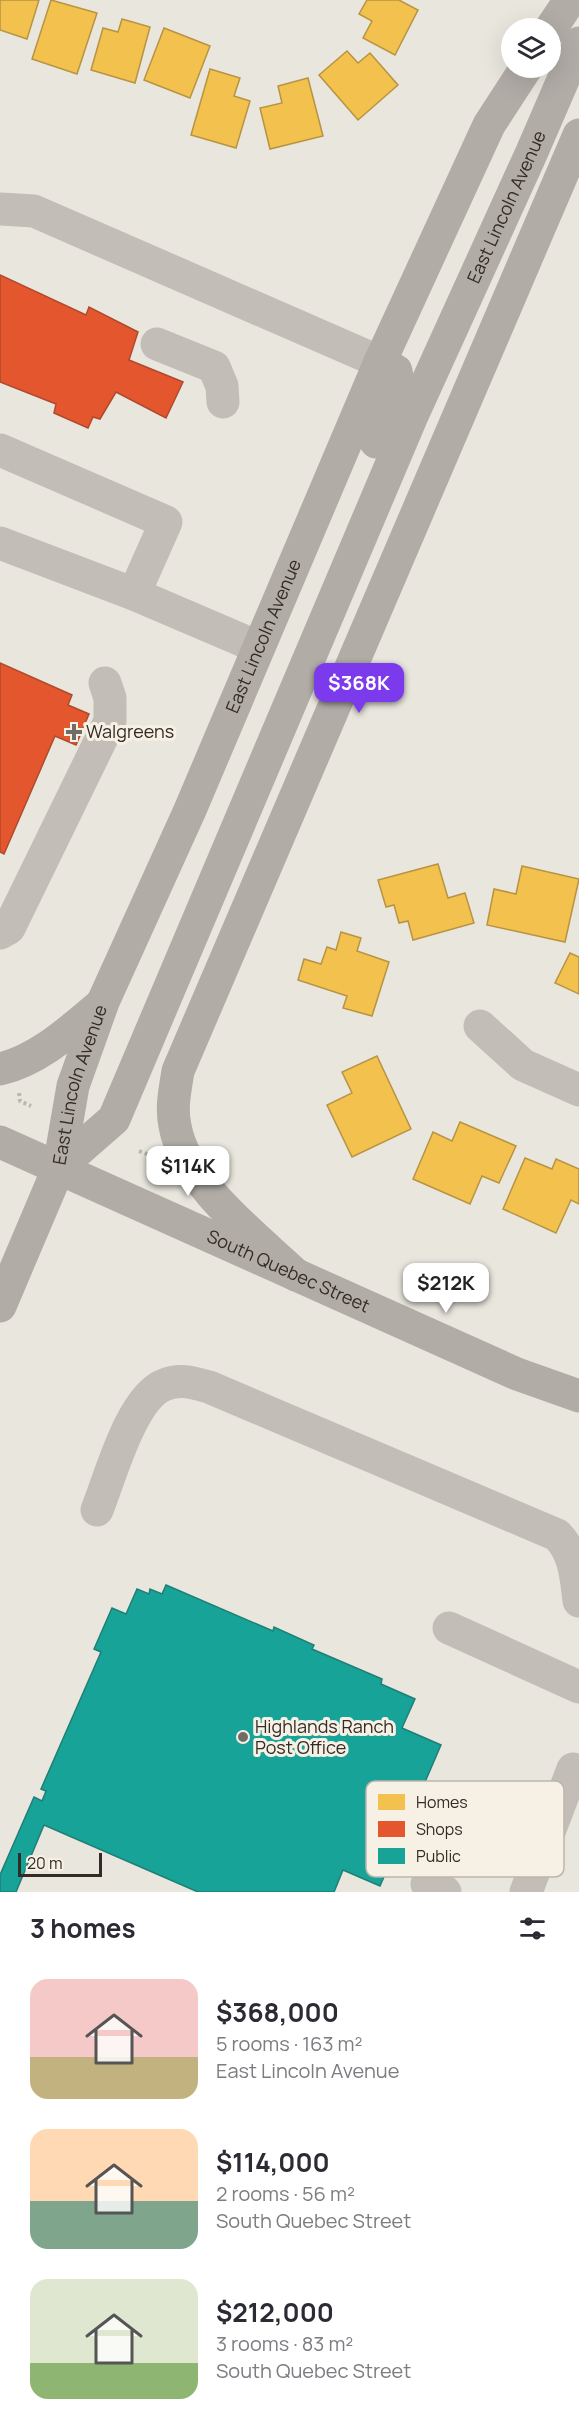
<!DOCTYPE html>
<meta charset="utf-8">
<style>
:root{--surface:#fff;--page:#f7f7f7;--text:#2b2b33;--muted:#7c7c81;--accent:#7c3aed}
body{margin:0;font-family:Manrope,sans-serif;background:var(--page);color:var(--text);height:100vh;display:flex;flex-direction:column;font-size:22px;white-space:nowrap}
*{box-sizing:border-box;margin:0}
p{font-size:20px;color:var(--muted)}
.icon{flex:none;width:33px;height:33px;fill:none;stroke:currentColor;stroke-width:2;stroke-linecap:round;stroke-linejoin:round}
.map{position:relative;height:1892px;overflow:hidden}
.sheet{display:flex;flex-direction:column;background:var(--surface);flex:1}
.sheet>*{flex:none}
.tools{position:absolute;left:501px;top:18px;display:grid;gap:12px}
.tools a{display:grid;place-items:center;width:60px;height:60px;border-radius:50%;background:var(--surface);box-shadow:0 6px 24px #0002;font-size:30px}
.scale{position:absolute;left:18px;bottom:15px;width:84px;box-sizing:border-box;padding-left:6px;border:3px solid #322b26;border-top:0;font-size:16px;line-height:21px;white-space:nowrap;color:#322b26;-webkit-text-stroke:4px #f7f0e5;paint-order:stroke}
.price{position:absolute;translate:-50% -51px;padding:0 14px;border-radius:12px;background:#fff;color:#222;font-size:20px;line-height:39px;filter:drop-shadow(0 2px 3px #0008)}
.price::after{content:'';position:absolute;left:50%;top:36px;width:18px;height:14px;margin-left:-9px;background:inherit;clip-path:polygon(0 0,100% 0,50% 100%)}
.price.current{background:var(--accent);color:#fff}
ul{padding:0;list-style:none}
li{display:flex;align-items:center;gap:18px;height:150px;padding:0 30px}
li span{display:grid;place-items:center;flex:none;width:168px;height:120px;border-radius:18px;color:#555}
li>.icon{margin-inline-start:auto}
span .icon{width:72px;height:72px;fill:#fffc;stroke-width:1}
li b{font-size:26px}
h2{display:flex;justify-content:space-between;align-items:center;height:72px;padding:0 30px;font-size:26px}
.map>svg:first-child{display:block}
</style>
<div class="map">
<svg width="579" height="1892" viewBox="0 0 579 1892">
<rect width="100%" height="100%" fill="#e9e6de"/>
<!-- homes -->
<g fill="#f2c14e" stroke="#b89442" stroke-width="1.5">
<polygon points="0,0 39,0 27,39 0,30"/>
<polygon points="51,0 97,13 77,74 32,59"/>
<polygon points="367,0 399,0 418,10 395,55 363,38 372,21 359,14"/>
<polygon points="122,19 150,27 135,83 91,70 103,28 118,32"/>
<polygon points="164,28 210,46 190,98 144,80"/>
<polygon points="347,51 358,63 370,53 398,85 358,120 319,75"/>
<polygon points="210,69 240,78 234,96 250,101 236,148 191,135"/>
<polygon points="308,78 323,136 270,149 260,108 282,103 278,86"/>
<polygon points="438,864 448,898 465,893 474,923 413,940 408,921 399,923 394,905 386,907 378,880"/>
<polygon points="522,866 579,879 565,942 487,925 494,889 516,894"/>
<polygon points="341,932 361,938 357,951 389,962 372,1016 343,1008 347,996 298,980 304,959 321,964 327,947 336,950"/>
<polygon points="570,953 579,957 579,994 555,983"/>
<polygon points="377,1056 411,1129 352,1157 327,1105 352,1093 342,1072"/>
<polygon points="460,1122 516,1146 499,1183 482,1176 470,1204 413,1179 433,1132 452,1141"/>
<polygon points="525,1158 552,1169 556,1159 579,1169 579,1204 571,1200 556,1233 503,1209"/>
</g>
<!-- shops -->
<g fill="#e4572e" stroke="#af4a2c" stroke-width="1.5">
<polygon points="0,275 86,315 89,307 138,332 129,360 183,382 166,418 116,392 100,419 93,417 88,428 54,413 56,404 0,382"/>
<polygon points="0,663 72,695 68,705 89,714 76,745 55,736 4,854 0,852"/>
</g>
<!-- public -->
<polygon fill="#17a398" stroke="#1f7f76" stroke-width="1.5" points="166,1585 273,1631 274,1627 314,1645 312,1649 382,1679 381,1684 415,1699 402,1728 441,1745 380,1886 343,1870 334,1892 198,1892 44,1825 16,1892 0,1892 0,1875 34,1797 42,1801 46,1791 41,1789 101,1652 94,1649 112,1608 126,1614 137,1589 149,1594 150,1589 162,1594"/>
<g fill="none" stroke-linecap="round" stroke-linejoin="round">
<!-- path -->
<g stroke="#bbb6b0" stroke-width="4" stroke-dasharray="3 3" stroke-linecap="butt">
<polyline points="19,1093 20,1101 31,1106"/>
<polyline points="139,1151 152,1156"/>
<polyline points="149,1168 153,1157"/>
</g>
<!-- minor -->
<g stroke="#c2bdb7" stroke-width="33">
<polyline points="0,209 34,211 380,362"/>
<polyline points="157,344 214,367 222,386 223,402"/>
<polyline points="0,450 166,522 134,594 258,647"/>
<polyline points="0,543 134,594"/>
<polyline points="0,933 9,928 110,721 110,698 105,683"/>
<polyline points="480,1026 523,1065 579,1090"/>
<path d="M97,1510C110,1478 131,1398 164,1385C180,1378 194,1383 209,1387L557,1535C575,1553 576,1576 579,1601"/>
<polyline points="449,1628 579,1687"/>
<polyline points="427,1884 445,1892"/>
<polyline points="526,1892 573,1769"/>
</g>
<!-- major -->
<g stroke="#b1aca6" stroke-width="33">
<polyline points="550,30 570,0"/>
<polyline points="376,442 399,388 396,371 380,362"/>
<path d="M0,1069C39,1060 72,1029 102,1004"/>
<path id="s1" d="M0,1142L517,1374L579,1396"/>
<path id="s2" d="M59,1167L114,1119L411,418L531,154L579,43"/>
<path d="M296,1275C255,1236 185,1184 175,1126C171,1108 175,1090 178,1071L579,135"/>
<path id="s3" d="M0,1306L59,1167L73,1086L103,1002L190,810L380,362L489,125L526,68"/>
</g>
</g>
<!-- markers -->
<g fill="#726c66" stroke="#f7f0e5" stroke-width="2">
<path d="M71 723h6v6h6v6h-6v6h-6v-6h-6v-6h6z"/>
<circle cx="243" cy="1737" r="6"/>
</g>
<g text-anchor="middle" stroke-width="6" stroke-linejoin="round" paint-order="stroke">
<!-- street labels -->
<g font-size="18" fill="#322b26" stroke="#f7f0e5">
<text dy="6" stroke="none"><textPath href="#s2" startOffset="1066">East Lincoln Avenue</textPath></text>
<text dy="6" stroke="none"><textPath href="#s3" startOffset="722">East Lincoln Avenue</textPath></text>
<text dy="6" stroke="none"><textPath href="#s3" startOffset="236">East Lincoln Avenue</textPath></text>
<text dy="6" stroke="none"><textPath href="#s1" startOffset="316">South Quebec Street</textPath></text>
</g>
<!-- poi labels -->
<g font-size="18" fill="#322b26" stroke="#f7f0e5" text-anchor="start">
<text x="86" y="738">Walgreens</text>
<text x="255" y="1733">Highlands Ranch<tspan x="255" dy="21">Post Office</tspan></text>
</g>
</g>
<!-- legend -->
<rect x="366" y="1781" width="198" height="96" rx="9" fill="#f7f0e5" stroke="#bcb5ac" stroke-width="1.5"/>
<rect x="378" y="1794" width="27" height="16" fill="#f2c14e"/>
<rect x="378" y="1821" width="27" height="16" fill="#e4572e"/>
<rect x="378" y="1848" width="27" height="16" fill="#17a398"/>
<g font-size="16" fill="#322b26">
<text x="416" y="1808">Homes</text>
<text x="416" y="1835">Shops</text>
<text x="416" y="1862">Public</text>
</g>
</svg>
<div class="tools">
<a><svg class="icon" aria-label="layers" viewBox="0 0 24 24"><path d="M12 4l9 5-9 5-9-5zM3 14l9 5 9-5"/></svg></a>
</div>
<div class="scale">20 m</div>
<b class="price current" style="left:359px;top:714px">$368K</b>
<b class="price" style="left:188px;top:1197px">$114K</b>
<b class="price" style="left:446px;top:1314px">$212K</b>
</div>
<section class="sheet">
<h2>3 homes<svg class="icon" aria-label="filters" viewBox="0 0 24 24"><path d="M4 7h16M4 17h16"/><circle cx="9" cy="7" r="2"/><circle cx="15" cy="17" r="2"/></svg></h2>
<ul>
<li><span style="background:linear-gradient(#f6c9c9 65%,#c2b280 0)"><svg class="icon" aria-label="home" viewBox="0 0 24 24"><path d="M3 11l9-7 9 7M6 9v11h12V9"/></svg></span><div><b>$368,000</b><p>5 rooms · 163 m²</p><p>East Lincoln Avenue</p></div></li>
<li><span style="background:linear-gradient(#ffd9b3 60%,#7fa58c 0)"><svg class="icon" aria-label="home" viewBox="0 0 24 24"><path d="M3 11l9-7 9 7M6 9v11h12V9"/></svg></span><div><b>$114,000</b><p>2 rooms · 56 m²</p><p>South Quebec Street</p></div></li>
<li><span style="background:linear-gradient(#dfe7d0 70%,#8fb573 0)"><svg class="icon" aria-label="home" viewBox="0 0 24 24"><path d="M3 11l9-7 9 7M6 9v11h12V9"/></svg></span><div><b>$212,000</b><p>3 rooms · 83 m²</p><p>South Quebec Street</p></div></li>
</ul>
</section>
